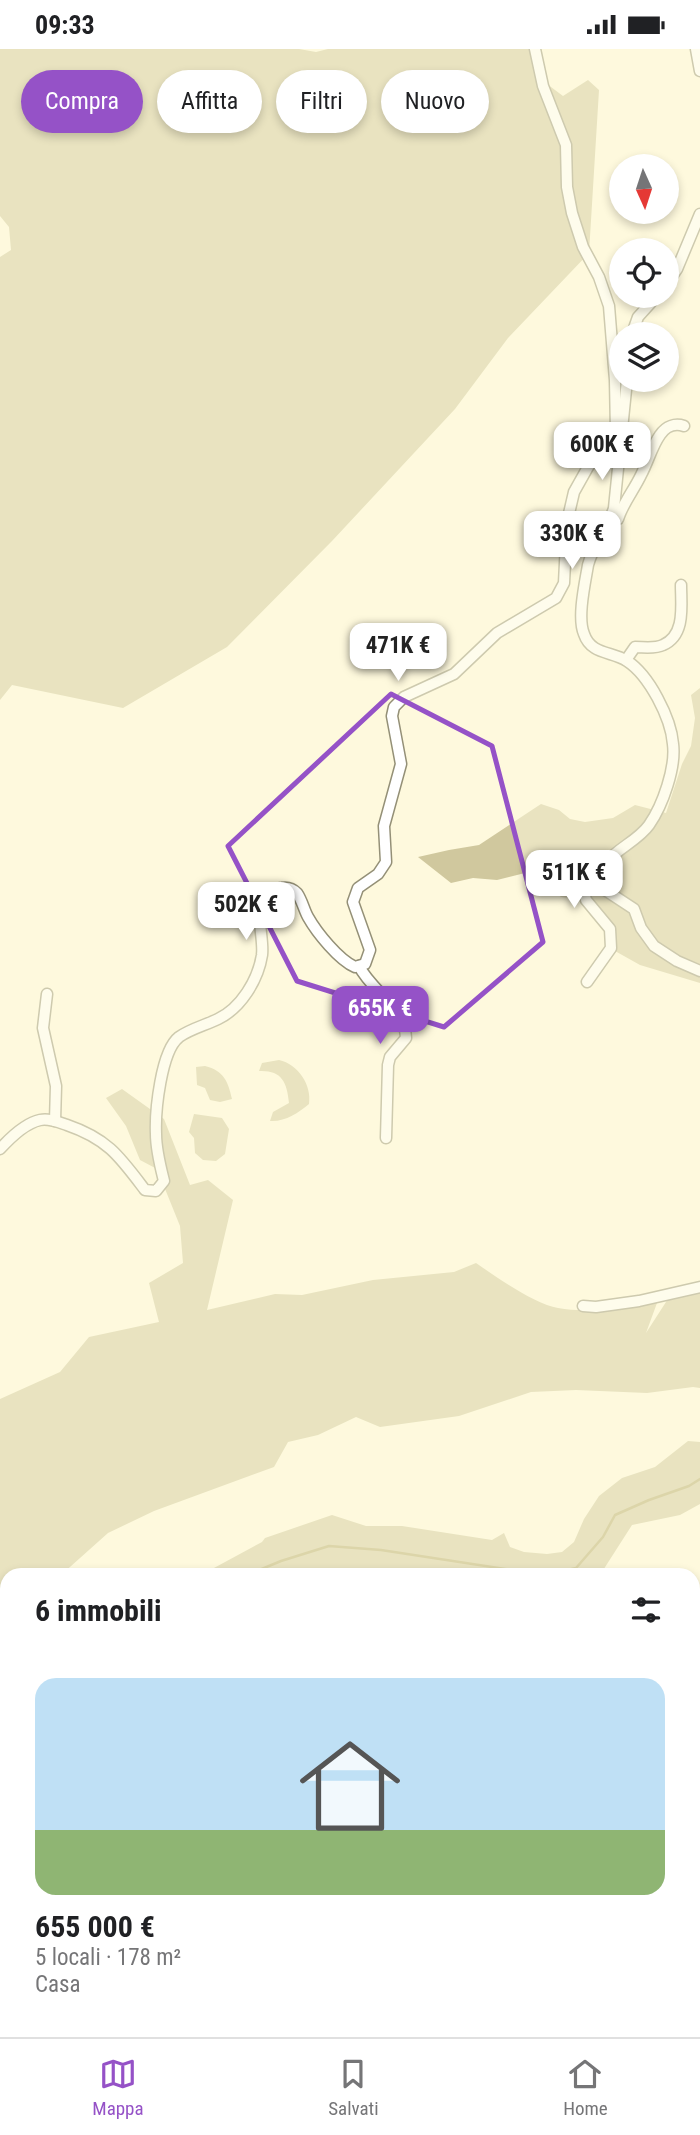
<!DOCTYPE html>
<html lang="it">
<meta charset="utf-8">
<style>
:root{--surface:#fff;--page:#f6f6f6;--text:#202124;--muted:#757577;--line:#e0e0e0;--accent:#9552c7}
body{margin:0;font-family:"Roboto Condensed",sans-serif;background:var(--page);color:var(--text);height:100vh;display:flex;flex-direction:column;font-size:26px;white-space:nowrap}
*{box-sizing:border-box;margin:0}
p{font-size:23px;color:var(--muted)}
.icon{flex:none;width:38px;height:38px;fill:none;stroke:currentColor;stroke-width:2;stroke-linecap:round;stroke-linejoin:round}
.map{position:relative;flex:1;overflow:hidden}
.sheet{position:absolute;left:0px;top:1519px;width:700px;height:469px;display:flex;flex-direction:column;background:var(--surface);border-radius:21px 21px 0 0;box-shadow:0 4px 10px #0003}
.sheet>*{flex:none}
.guide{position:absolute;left:21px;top:21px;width:658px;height:63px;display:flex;gap:14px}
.needle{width:46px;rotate:177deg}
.controls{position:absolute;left:609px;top:105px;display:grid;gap:14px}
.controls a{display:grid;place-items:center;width:70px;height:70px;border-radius:50%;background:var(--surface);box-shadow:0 4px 10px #0003;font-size:35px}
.price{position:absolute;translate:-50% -60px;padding:0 16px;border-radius:14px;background:#fff;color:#222;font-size:23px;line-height:46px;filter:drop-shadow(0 2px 4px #0008)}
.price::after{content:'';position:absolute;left:50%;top:42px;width:21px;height:16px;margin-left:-10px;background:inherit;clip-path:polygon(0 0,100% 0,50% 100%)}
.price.current{background:var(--accent);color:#fff}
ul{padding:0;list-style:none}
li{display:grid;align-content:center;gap:14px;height:371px;padding:0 35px}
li+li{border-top:2px solid var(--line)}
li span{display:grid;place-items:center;height:217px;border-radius:21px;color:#555}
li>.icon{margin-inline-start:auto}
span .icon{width:126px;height:126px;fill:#fffc;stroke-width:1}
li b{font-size:30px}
h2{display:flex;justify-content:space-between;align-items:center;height:84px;padding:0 35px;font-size:30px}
.tag{padding:0 24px;border-radius:32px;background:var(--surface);box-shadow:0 4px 10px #0003;font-size:24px;line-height:63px}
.tag.current{background:var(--accent);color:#fff}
.status{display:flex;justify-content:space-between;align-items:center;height:49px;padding:0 35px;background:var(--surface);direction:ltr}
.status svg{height:19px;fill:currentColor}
.dock{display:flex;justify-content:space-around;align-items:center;height:98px;border-top:2px solid var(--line);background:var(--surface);font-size:19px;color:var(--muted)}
.dock a{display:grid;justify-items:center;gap:4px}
.dock .current{color:var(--accent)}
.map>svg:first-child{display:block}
</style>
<div class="status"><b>09:33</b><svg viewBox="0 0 49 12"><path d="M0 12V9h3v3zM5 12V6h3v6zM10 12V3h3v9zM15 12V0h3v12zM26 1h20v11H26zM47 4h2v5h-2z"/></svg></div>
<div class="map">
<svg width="700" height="1988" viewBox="0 0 700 1988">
<rect width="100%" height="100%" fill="#fef9dd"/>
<!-- green -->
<g fill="#d0c89e">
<polygon points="0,0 299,0 316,3 328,0 530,0 535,26 563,47 588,31 599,41 589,204 508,289 455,360 332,492 227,598 123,659 12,636 0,651 0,208 11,201 9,178 0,167"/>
<polygon points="700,639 700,934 640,916 615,902 612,874 592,852 561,848 533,822 497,831 473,829 451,834 418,808 449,801 479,796 541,755 559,761 570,770 585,773 613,769 635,756 666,764 682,715 691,697 695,669 691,646"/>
<path d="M279,1011C298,1015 312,1036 309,1055C298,1064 285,1073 270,1072L273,1063L289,1054C287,1032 281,1021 259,1022L262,1014Z"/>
<path d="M205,1017C224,1022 228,1032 232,1050L220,1053L210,1051L205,1039L197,1036L196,1018Z"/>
<path d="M122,1040L164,1070L190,1136L208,1131L233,1151L207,1261L275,1245L302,1246L373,1231L454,1223L476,1214C496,1228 535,1255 558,1259C591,1265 624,1257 657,1254L646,1284L675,1239L700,1242V1339L693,1338L647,1344L576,1341L531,1343L459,1367L380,1378L356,1368L318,1386L288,1393L274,1418L154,1462L108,1484L61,1526H7V1612L0,1611V1350L60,1323L89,1288L159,1273L149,1234L183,1214L180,1177L157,1120L140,1111L126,1077L106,1049Z"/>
<polygon points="194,1065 222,1069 229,1080 225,1105 216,1112 203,1111 195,1104 194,1089 189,1083"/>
<polygon points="688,1392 700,1393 700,1455 680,1466 632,1476 600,1526 353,1526 326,1522 317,1526 201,1526 262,1493 265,1489 332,1466 366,1477 402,1477 492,1491 504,1484 510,1498 524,1503 547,1505 562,1503 574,1493 584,1470 599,1447 622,1429 655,1418"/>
<polygon points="7,1923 7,1981 308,1981 302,1988 0,1988 0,1926"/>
</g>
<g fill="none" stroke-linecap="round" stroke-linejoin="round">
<!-- stream -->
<g stroke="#b4a86b" stroke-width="2.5">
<polyline points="247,1526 281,1512 329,1497 381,1501 545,1526"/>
<polyline points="546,1526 576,1519 603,1488 615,1466 649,1451 689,1437 700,1430"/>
<polyline points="0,1596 7,1592"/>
</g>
<!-- minor casing -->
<g stroke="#949077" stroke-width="13">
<g id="minor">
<polyline points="535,0 543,37 566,96 567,138 572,164 583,198 599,228 609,257 615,331 616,383 619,396"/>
<polyline points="696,0 700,22"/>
<polyline points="667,235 677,220 700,165"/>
<polyline points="632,285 638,268 657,247"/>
<path d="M627,331L614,459C608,480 593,496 588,516C585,534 577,569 584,585C591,606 612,602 627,612C649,626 671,669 673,695C676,718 663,756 649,776C633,799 593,806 602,839L634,860L641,879L654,897L677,912L700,922"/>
<path d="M609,473L618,470C623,454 634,441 641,426C648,413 652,397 660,386C666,377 675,374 684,377"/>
<path d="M626,611L635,598C644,598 655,600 663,596C686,586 681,556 681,536"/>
<path d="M359,917C372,943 405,958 406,989L390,1008L388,1016L386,1089"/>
<polyline points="587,933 611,899 610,880 586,851 582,833 589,822 600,821"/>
<polyline points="47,945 43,979 56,1037 55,1072"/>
<path d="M0,1100C10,1089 26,1074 40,1071C49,1069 58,1073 67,1076C108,1090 120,1108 145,1141L156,1142L164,1132C160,1116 156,1101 156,1085C155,1062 161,1002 179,988C190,980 206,976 218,970C241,959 258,931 262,906C265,884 246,843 282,839C288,838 293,840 297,844C302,851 304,861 308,868C317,884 339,911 355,918L365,915L370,901L353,853L358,839L378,825L386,813L384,777L401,715L392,667L394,658L404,648L454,625L497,584L556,549L564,534L567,473L574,443L588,418L600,402L608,399H621"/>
<polyline points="583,1257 596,1258 639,1252 700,1238"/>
</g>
</g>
<!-- major casing -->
<g stroke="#fff" stroke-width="16">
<g id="major">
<polyline points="693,1654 700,1653"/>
<polyline points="0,1669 7,1669"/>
</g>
</g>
<!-- minor -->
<use href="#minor" stroke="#fff" stroke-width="10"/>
<!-- major -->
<use href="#major" stroke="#e0d7ab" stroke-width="12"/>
</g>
<!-- marked area -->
<path d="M0 0H700V1988H0ZM391,645L492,697L543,893L444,978L297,932L228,797Z" fill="#fef9dd" fill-opacity=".55" fill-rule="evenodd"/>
<path fill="none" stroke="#9552c7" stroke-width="5" stroke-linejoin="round" d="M391,645L492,697L543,893L444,978L297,932L228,797Z"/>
</svg>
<div class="controls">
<a><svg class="needle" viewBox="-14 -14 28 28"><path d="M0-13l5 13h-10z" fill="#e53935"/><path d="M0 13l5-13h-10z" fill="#757577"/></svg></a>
<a><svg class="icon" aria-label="locate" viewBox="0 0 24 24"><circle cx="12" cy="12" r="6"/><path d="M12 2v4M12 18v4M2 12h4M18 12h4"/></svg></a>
<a><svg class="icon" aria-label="layers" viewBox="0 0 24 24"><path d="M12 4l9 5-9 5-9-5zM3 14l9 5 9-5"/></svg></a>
</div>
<b class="price" style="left:602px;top:433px">600K €</b>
<b class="price" style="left:572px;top:522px">330K €</b>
<b class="price" style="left:398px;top:634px">471K €</b>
<b class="price" style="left:574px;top:861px">511K €</b>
<b class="price" style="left:246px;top:893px">502K €</b>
<b class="price current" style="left:380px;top:997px">655K €</b>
<div class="guide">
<a class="tag current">Compra</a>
<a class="tag">Affitta</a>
<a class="tag">Filtri</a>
<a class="tag">Nuovo</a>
</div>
<section class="sheet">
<h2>6 immobili<svg class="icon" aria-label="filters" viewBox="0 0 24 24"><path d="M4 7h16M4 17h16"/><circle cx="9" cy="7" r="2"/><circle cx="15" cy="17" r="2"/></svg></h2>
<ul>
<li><span style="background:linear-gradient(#bfe0f5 70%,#8fb573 0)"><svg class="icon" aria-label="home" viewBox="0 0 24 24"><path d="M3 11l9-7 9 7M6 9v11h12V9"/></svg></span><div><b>655 000 €</b><p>5 locali · 178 m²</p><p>Casa</p></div></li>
</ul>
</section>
</div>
<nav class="dock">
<a class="current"><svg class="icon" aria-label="map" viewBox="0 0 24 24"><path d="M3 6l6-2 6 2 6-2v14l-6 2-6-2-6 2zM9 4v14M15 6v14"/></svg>Mappa</a>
<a><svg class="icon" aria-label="saved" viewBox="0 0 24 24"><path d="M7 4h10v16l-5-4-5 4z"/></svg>Salvati</a>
<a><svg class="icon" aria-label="home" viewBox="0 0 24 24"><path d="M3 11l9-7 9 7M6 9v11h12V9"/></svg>Home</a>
</nav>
